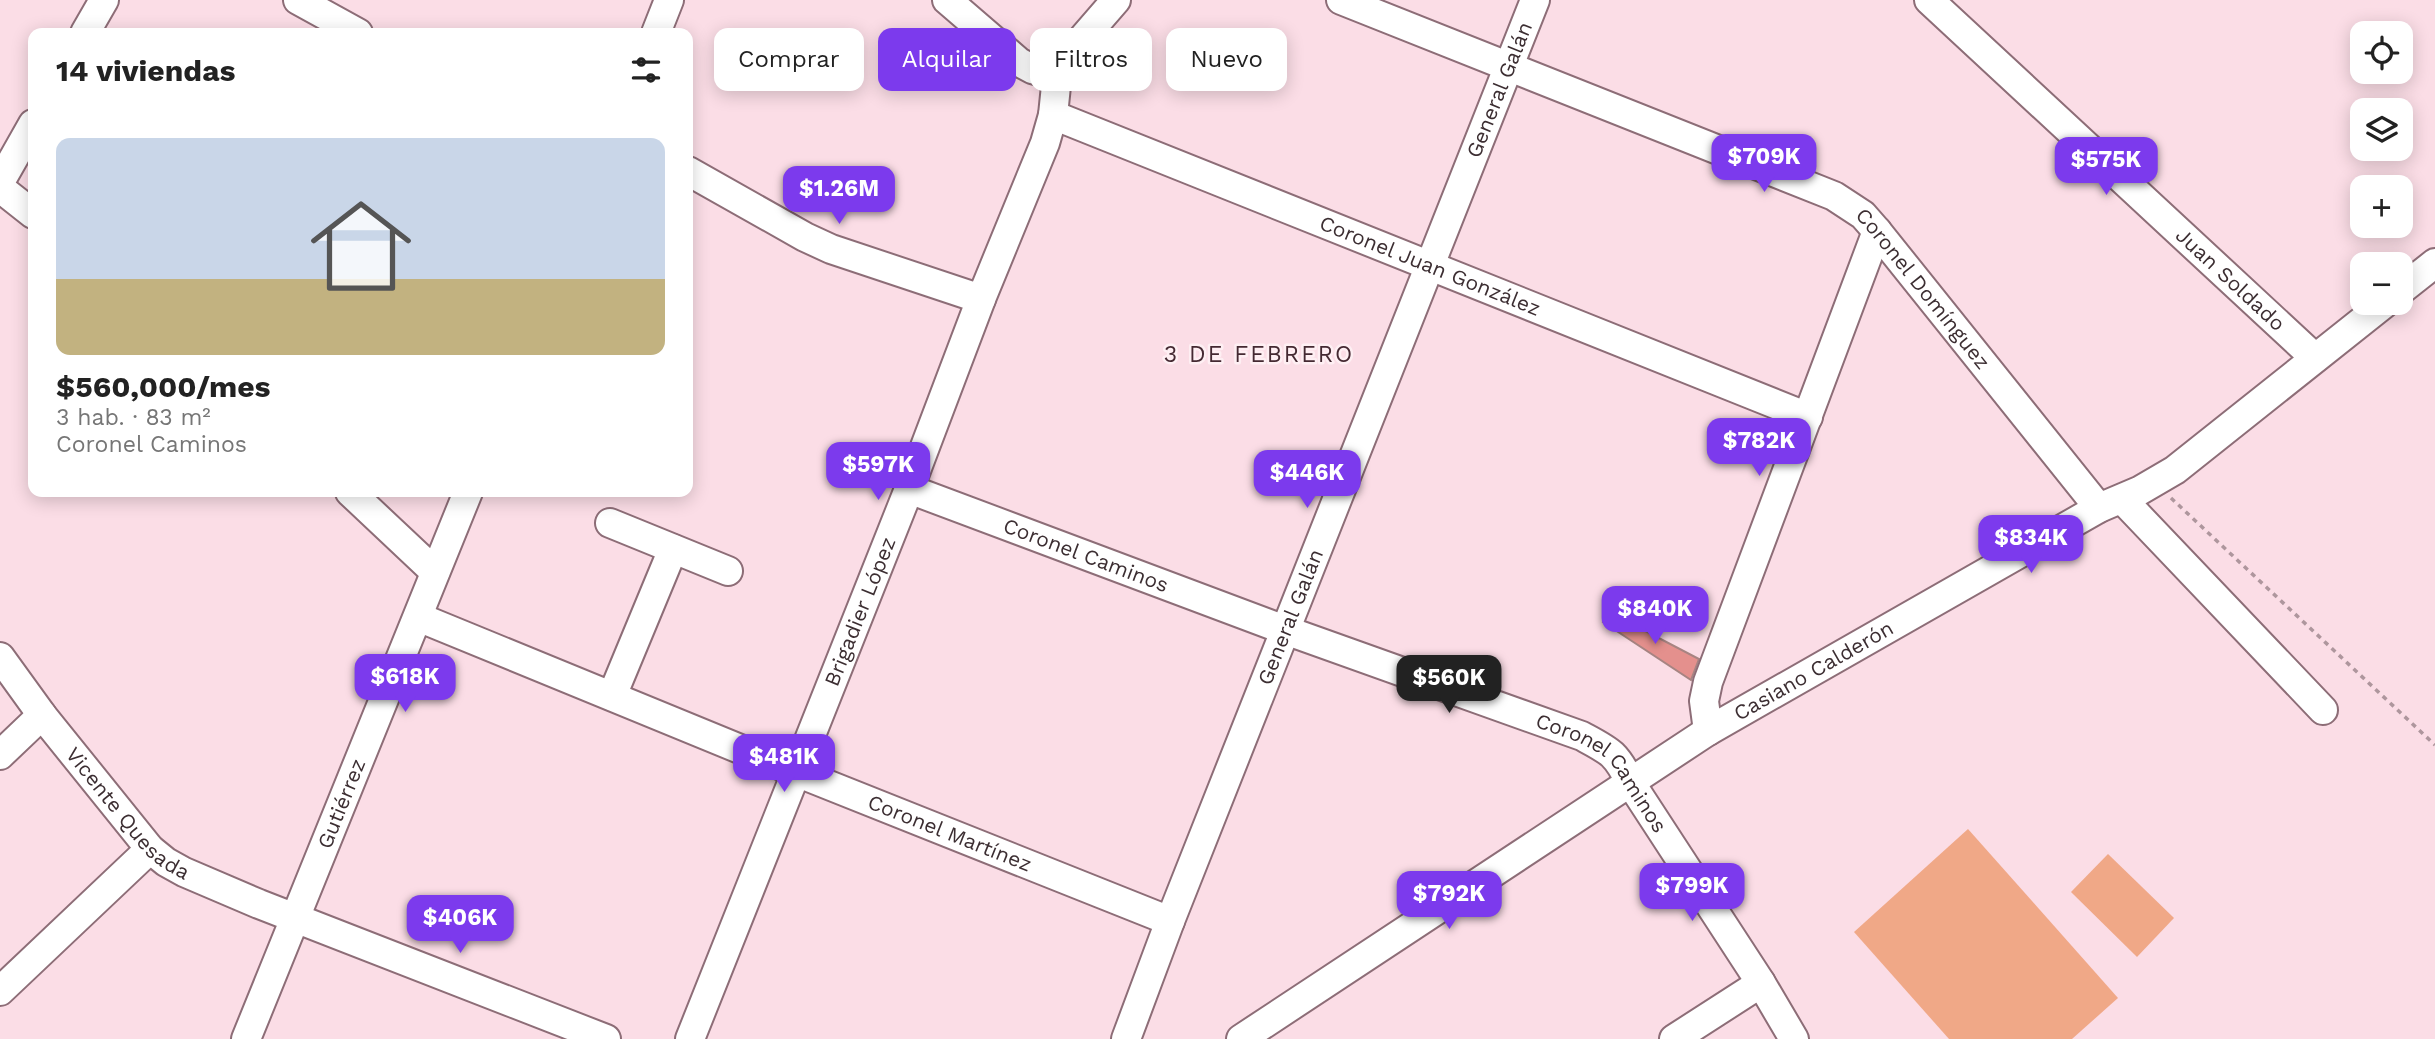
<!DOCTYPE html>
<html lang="es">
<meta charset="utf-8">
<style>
:root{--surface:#fff;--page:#f6f6f6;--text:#222;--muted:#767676;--line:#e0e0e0;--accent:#7c3aed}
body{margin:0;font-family:"Work Sans",sans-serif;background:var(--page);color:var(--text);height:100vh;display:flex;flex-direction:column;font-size:26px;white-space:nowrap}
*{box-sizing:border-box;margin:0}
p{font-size:23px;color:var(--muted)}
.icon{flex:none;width:38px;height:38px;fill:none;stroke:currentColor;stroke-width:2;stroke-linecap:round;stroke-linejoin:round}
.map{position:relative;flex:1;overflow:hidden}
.panel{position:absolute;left:28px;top:28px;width:665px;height:469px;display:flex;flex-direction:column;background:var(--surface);border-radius:14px;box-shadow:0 4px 18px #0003}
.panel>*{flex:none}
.banner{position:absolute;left:714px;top:28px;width:665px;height:63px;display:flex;gap:14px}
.buttons{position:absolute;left:2350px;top:21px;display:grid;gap:14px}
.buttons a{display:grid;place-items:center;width:63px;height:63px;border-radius:14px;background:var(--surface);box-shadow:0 4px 18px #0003;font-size:35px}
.price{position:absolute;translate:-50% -60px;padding:0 16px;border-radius:14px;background:var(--accent);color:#fff;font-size:23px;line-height:46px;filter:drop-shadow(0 2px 4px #0008)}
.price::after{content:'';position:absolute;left:50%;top:42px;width:21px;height:16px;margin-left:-10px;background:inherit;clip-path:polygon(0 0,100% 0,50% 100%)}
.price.selected{background:#222;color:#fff}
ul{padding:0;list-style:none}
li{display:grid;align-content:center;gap:14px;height:371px;padding:0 28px}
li+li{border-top:2px solid var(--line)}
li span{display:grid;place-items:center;height:217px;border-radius:14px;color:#555}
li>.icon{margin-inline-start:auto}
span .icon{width:126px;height:126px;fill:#fffc;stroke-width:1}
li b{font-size:30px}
h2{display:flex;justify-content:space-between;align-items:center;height:84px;padding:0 28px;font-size:30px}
.tag{padding:0 24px;border-radius:14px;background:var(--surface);box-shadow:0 4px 18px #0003;font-size:24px;line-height:63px}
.tag.selected{background:var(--accent);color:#fff}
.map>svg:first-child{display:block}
</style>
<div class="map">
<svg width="2435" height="1039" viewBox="0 0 2435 1039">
<rect width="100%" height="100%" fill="#fbdde6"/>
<!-- green -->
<g fill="#f0a887">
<polygon points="1968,829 2118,998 2072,1039 1949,1039 1854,932"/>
<polygon points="2108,854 2174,918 2137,957 2071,892"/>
</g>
<!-- building -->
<polygon fill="#e4908d" stroke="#a78482" stroke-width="2" points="1609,612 1699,659 1691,680 1603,622"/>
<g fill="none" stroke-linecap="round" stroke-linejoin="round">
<!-- minor casing -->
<g stroke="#8d6d77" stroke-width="32">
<g id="minor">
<polyline points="298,0 358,33"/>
<polyline points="947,0 1019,62 1032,69 1057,76"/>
<path id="s1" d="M1341,0L1834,196L1863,215L1877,231L2099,508"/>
<path id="s2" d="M1929,0L2315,358"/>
<polyline points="85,33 104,0"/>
<polyline points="656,33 669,0"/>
<path id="s3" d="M1053,115L1808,417"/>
<polyline points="688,171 805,237 831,249 981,299"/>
<polyline points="0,182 33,124"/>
<polyline points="0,188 33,214"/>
<polyline points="2401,290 2435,263"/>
<path id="s4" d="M909,489L1285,630L1582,736C1610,751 1616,753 1630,782L1761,983L1794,1039"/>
<polyline points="350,492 435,572"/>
<polyline points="2122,499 2323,710"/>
<polyline points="610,523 728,571"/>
<path id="s5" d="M418,617L796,772L1170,921"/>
<path id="s6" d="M0,657L42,715L150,849L166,862L184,872L259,904L606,1039"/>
<polyline points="612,696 673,549"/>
<polyline points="1708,731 1704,701 1708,682 1877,231"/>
<polyline points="0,755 42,715"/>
<polyline points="0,991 150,849"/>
<path id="s7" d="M246,1039L468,492"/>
<path id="s8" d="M690,1039L909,489L981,299L1045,143L1053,115L1057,76L1071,52L1116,0"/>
<path id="s9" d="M1126,1039L1170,921L1535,0"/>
<path id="s10" d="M1241,1039L1708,731L2099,508L2139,491L2175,470L2385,303"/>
<polyline points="1674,1039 1761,983"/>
</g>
</g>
<!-- path -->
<polyline stroke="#ae969d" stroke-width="3.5" stroke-dasharray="5 5" stroke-linecap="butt" points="2171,498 2435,745"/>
<!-- minor -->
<use href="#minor" stroke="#fff" stroke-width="28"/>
</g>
<g text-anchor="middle" stroke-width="5" stroke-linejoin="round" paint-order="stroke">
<!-- street labels -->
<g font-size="21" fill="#3c2e32" stroke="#feeff3">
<text dy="7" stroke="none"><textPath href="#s9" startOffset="1020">General Galán</textPath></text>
<text dy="7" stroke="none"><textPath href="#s3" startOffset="406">Coronel Juan González</textPath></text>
<text dy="7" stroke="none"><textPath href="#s2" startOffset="411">Juan Soldado</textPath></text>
<text dy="7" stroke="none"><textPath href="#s1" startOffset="660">Coronel Domínguez</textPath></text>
<text dy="7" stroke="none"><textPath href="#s4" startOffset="189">Coronel Caminos</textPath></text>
<text dy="7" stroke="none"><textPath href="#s8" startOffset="460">Brigadier López</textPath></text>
<text dy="7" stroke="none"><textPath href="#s9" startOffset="453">General Galán</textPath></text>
<text dy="7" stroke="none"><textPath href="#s10" startOffset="681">Casiano Calderón</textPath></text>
<text dy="7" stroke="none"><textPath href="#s4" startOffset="756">Coronel Caminos</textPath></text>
<text dy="7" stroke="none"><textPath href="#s7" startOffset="254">Gutiérrez</textPath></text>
<text dy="7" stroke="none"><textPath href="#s6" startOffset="203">Vicente Quesada</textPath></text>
<text dy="7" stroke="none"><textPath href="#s5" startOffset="574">Coronel Martínez</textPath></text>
</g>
<!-- neighbourhood labels -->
<g font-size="23" letter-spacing="2" fill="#442932" stroke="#feeff3">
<text x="1259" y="362">3 DE FEBRERO</text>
</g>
</g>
</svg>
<div class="buttons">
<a><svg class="icon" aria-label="locate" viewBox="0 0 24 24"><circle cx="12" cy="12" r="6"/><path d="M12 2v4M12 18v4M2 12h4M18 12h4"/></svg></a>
<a><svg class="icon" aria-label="layers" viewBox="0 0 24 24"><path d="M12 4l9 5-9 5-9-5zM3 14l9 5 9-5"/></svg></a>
<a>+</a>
<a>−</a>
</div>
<b class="price" style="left:1764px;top:194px">$709K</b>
<b class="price" style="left:2106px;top:197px">$575K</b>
<b class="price" style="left:839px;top:226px">$1.26M</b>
<b class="price" style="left:1759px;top:478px">$782K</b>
<b class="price" style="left:878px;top:502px">$597K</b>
<b class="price" style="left:1307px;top:510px">$446K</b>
<b class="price" style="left:2031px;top:575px">$834K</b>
<b class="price" style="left:1655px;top:646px">$840K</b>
<b class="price" style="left:405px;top:714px">$618K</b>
<b class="price selected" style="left:1449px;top:715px">$560K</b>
<b class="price" style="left:784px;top:794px">$481K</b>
<b class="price" style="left:1692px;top:923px">$799K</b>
<b class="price" style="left:1449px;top:931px">$792K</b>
<b class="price" style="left:460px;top:955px">$406K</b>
<div class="banner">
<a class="tag">Comprar</a>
<a class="tag selected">Alquilar</a>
<a class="tag">Filtros</a>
<a class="tag">Nuevo</a>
</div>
<section class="panel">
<h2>14 viviendas<svg class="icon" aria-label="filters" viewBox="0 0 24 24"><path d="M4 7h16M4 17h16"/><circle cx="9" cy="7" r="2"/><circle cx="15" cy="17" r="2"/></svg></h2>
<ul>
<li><span style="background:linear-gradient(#c9d6e8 65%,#c2b280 0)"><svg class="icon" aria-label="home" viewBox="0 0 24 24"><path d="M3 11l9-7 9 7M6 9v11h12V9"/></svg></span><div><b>$560,000/mes</b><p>3 hab. · 83 m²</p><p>Coronel Caminos</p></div></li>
</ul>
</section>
</div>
